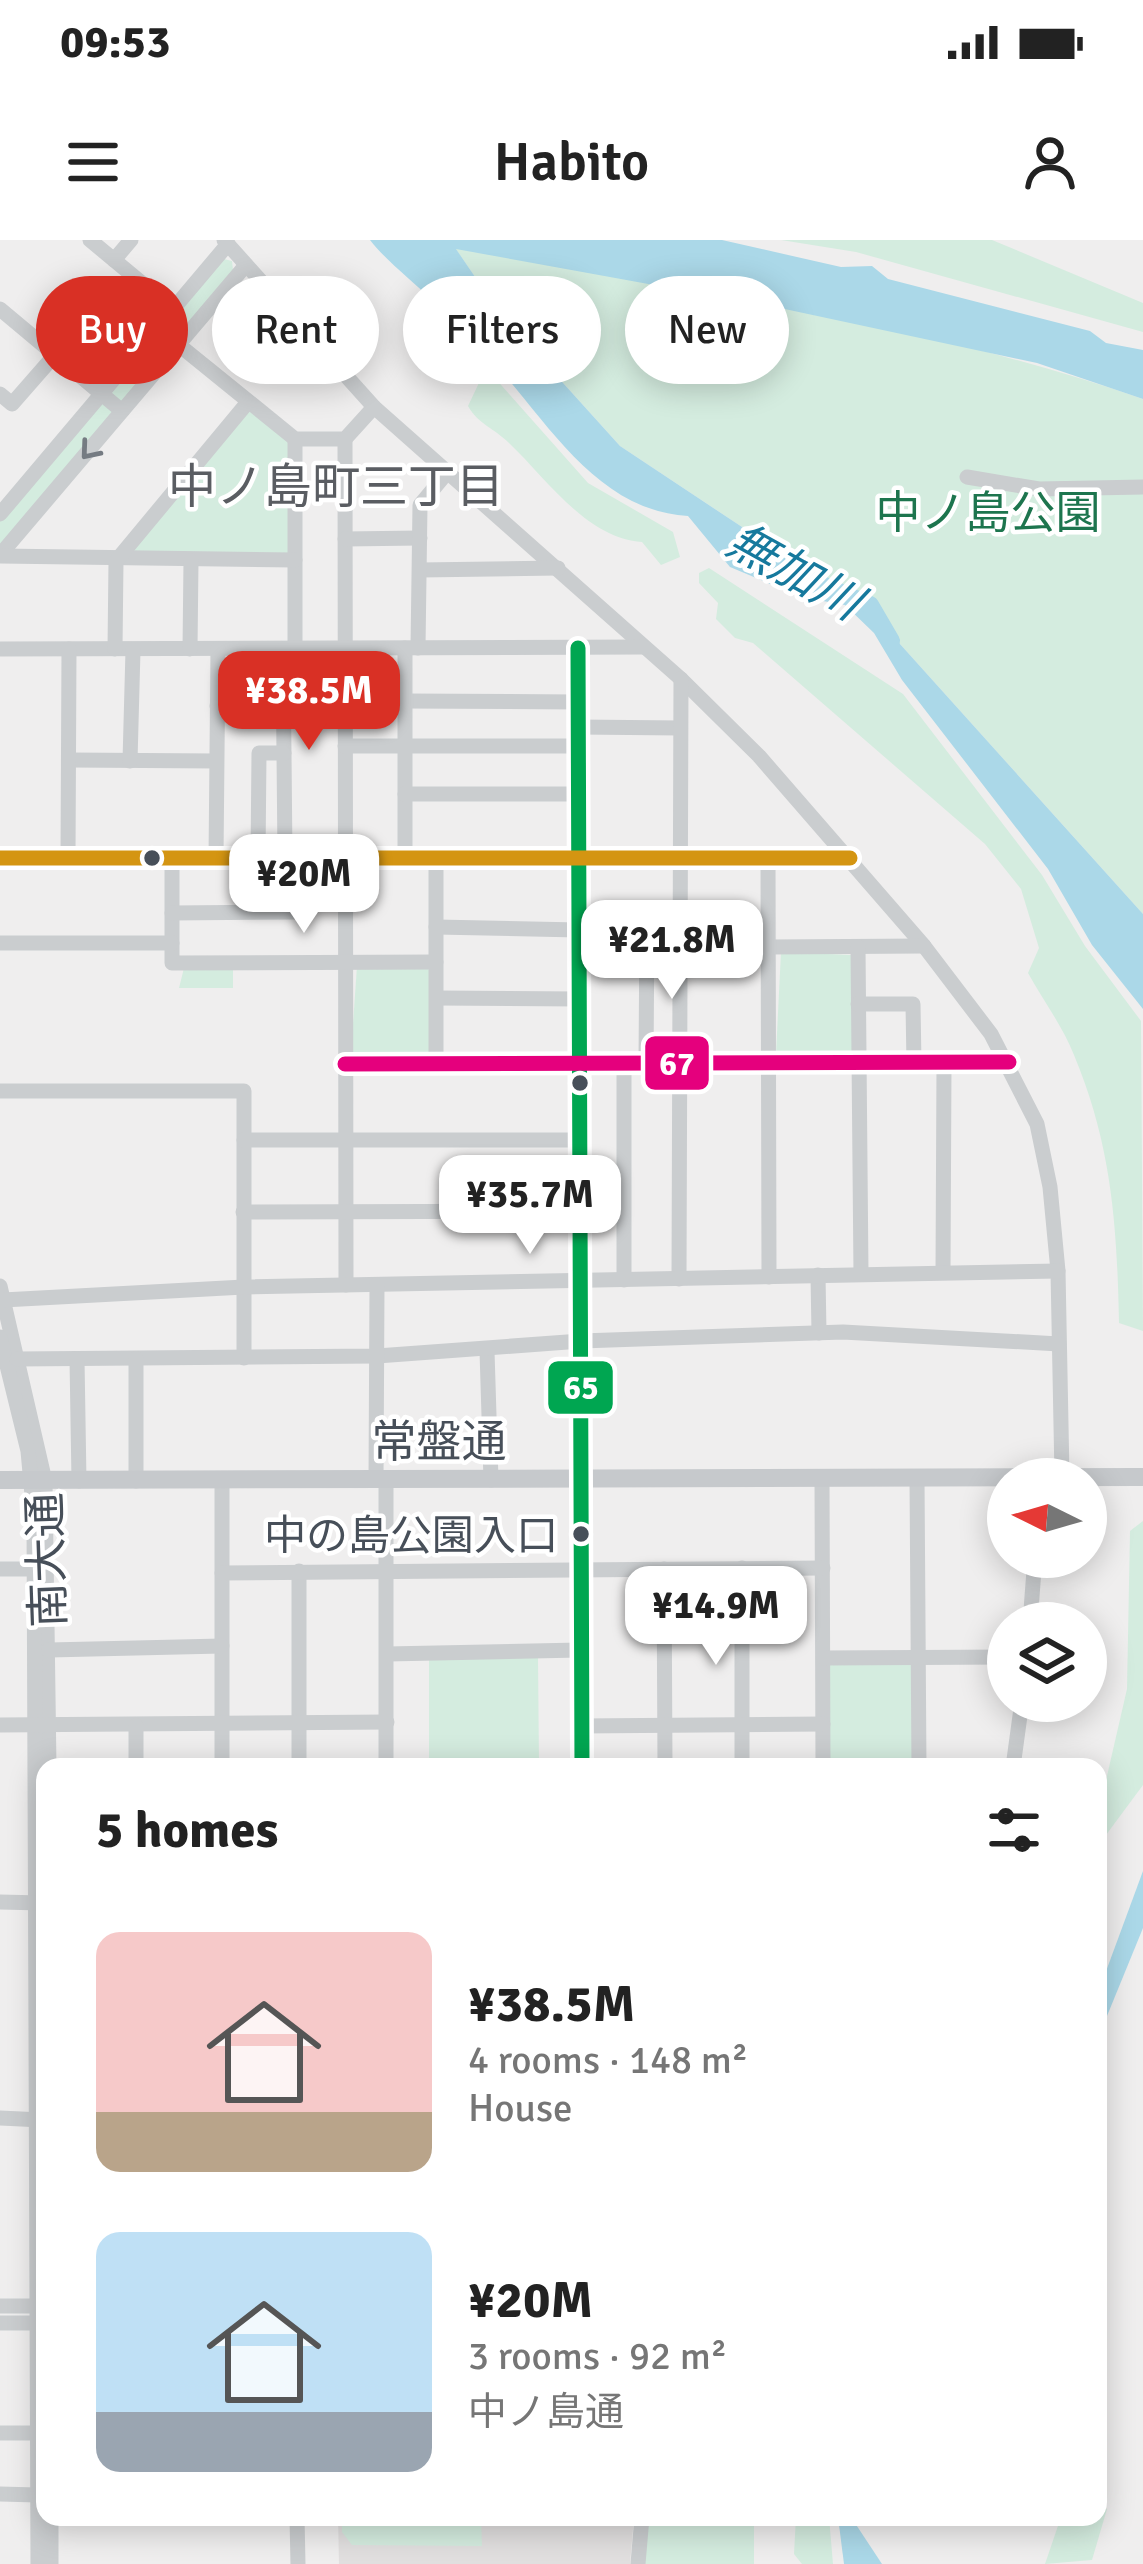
<!DOCTYPE html>
<meta charset="utf-8">
<style>
:root{--surface:#fff;--page:#f6f6f6;--text:#222;--muted:#767676;--accent:#d93025}
body{margin:0;font-family:Signika,"Noto Sans JP",sans-serif;background:var(--page);color:var(--text);height:100vh;display:flex;flex-direction:column;font-size:45px;white-space:nowrap}
*{box-sizing:border-box;margin:0}
p{font-size:39px;color:var(--muted)}
.icon{flex:none;width:66px;height:66px;fill:none;stroke:currentColor;stroke-width:2;stroke-linecap:round;stroke-linejoin:round}
.map{position:relative;flex:1;overflow:hidden}
.drawer{position:absolute;left:36px;top:1518px;width:1071px;height:768px;display:flex;flex-direction:column;background:var(--surface);border-radius:24px;box-shadow:0 6px 30px #0003}
.drawer>*{flex:none}
.guide{position:absolute;left:36px;top:36px;width:1071px;height:108px;display:flex;gap:24px}
.needle{width:78px;rotate:275deg}
.tools{position:absolute;left:987px;top:1218px;display:grid;gap:24px}
.tools a{display:grid;place-items:center;width:120px;height:120px;border-radius:50%;background:var(--surface);box-shadow:0 6px 30px #0003;font-size:60px}
.price{position:absolute;translate:-50% -102px;padding:0 27px;border-radius:24px;background:#fff;color:#222;font-size:39px;line-height:78px;filter:drop-shadow(0 3px 6px #0008)}
.price::after{content:'';position:absolute;left:50%;top:72px;width:36px;height:27px;margin-left:-18px;background:inherit;clip-path:polygon(0 0,100% 0,50% 100%)}
.price.on{background:var(--accent);color:#fff}
ul{padding:0;list-style:none}
li{display:flex;align-items:center;gap:36px;height:300px;padding:0 60px}
li span{display:grid;place-items:center;flex:none;width:336px;height:240px;border-radius:24px;color:#555}
li>.icon{margin-inline-start:auto}
span .icon{width:144px;height:144px;fill:#fffc;stroke-width:1}
li b{font-size:51px}
h2{display:flex;justify-content:space-between;align-items:center;height:144px;padding:0 60px;font-size:51px}
.tag{padding:0 42px;border-radius:54px;background:var(--surface);box-shadow:0 6px 30px #0003;font-size:42px;line-height:108px}
.tag.on{background:var(--accent);color:#fff}
.status{display:flex;justify-content:space-between;align-items:center;height:84px;padding:0 60px;background:var(--surface);direction:ltr}
.status svg{height:33px;fill:currentColor}
header{display:flex;justify-content:space-between;align-items:center;height:156px;padding:0 60px;background:var(--surface);font-size:54px;font-weight:600}
.map>svg:first-child{display:block}
</style>
<div class="status"><b>09:53</b><svg viewBox="0 0 49 12"><path d="M0 12V9h3v3zM5 12V6h3v6zM10 12V3h3v9zM15 12V0h3v12zM26 1h20v11H26zM47 4h2v5h-2z"/></svg></div>
<header><svg class="icon" aria-label="menu" viewBox="0 0 24 24"><path d="M4 6h16M4 12h16M4 18h16"/></svg>Habito<svg class="icon" aria-label="person" viewBox="0 0 24 24"><circle cx="12" cy="8" r="4"/><path d="M4 21q1-7 8-7t8 7"/></svg></header>
<div class="map">
<svg width="1143" height="2324" viewBox="0 0 1143 2324">
<rect width="100%" height="100%" fill="#efeeee"/>
<!-- education -->
<polygon fill="#e1dfdf" points="338,2277 634,2277 630,2324 339,2324"/>
<!-- green -->
<g fill="#d4ecdf">
<polygon points="781,0 992,0 1143,63 1143,92 856,12"/>
<path d="M455,8C685,50 921,82 1143,159V674L873,374L620,206L499,72Z"/>
<polygon points="224,19 232,21 233,30 121,163 111,154"/>
<path d="M486,128L588,243L673,292L680,317L661,325L642,302C586,298 547,239 509,203C494,188 479,185 468,166Z"/>
<polygon points="104,164 112,172 0,310 0,279 96,165"/>
<polygon points="248,170 290,203 288,313 132,312"/>
<path d="M709,328L903,454L1042,635L1085,706L1141,781L1143,1091L1119,1083C1117,986 1112,906 1074,815C1063,787 1043,760 1028,733L1039,708L1021,649L985,604L753,403L735,398L716,379L718,363L699,343V333Z"/>
<polygon points="781,712 852,715 853,815 781,819 776,814"/>
<polygon points="357,726 426,727 431,732 430,815 425,821 356,820 351,813"/>
<polygon points="184,728 233,729 233,748 179,748"/>
<polygon points="1143,1281 1143,1545 1103,1599 1098,1575 1127,1449 1130,1291"/>
<polygon points="538,1416 539,1527 429,1527 429,1417"/>
<polygon points="828,1422 915,1424 913,1527 828,1527"/>
<polygon points="1098,2265 1107,2269 1092,2320 1045,2324 1061,2277 1098,2277"/>
<polygon points="342,2277 481,2277 482,2306 352,2305 342,2292"/>
<polygon points="647,2277 754,2277 754,2324 643,2324"/>
<polygon points="796,2277 829,2277 833,2324 802,2324 794,2314"/>
</g>
<!-- water -->
<g fill="#abd8e8">
<path d="M370,0H722L841,27L872,26L888,39L1090,91L1106,103L1143,110V159L1037,123L780,68L456,9L499,72L620,206L873,374L1143,674V769L1092,705L1048,629L902,440L874,393L845,365L801,357L730,327L688,276C591,270 543,172 482,110L470,109C459,73 397,35 370,0Z"/>
<polygon points="1143,1631 1143,1688 1098,1798 1098,1753"/>
<polygon points="838,2277 851,2277 882,2324 844,2324"/>
</g>
<g fill="none" stroke-linecap="round" stroke-linejoin="round">
<!-- river -->
<polyline stroke="#abd8e8" stroke-width="18" points="806,338 870,365 891,401"/>
<!-- minor -->
<g stroke="#cacdcf" stroke-width="15">
<polyline points="90,0 173,69"/>
<polyline points="224,0 374,167 681,439 759,516 924,706 991,794 1037,884 1050,947 1058,1031 1062,1236"/>
<polyline points="114,20 131,0"/>
<polyline points="0,69 122,171"/>
<polyline points="179,105 295,199 345,199 374,167"/>
<polyline points="0,154 12,164 54,116"/>
<polyline points="295,199 295,410"/>
<polyline points="345,199 346,1045"/>
<polyline points="967,237 1039,249 1143,247"/>
<polyline points="0,274 228,4"/>
<polyline points="345,299 420,298"/>
<polyline points="0,315 246,25"/>
<polyline points="0,316 295,320"/>
<polyline points="420,330 558,328"/>
<polyline points="405,408 405,618"/>
<polyline points="418,408 420,265 445,235"/>
<polyline points="578,408 582,1527"/>
<polyline points="0,409 643,407"/>
<polyline points="115,409 116,321 248,162"/>
<polyline points="190,409 191,321"/>
<polyline points="283,409 285,618"/>
<polyline points="283,460 345,460"/>
<polyline points="405,461 578,462"/>
<polyline points="217,466 283,467"/>
<polyline points="578,487 680,488"/>
<polyline points="345,506 578,506"/>
<polyline points="70,520 216,521"/>
<polyline points="130,521 133,410"/>
<polyline points="405,554 579,554"/>
<polyline points="0,618 850,618"/>
<polyline points="68,618 69,409"/>
<polyline points="258,618 259,513 284,513"/>
<polyline points="768,618 769,1037"/>
<polyline points="172,619 172,723 436,722"/>
<polyline points="216,619 218,409"/>
<polyline points="172,673 299,672 300,619"/>
<polyline points="436,687 579,690"/>
<polyline points="0,703 172,703"/>
<polyline points="769,707 924,706"/>
<polyline points="858,707 861,1034"/>
<polyline points="437,758 579,759"/>
<polyline points="858,764 913,764 914,824"/>
<polyline points="345,824 1009,822"/>
<polyline points="646,824 647,681 679,681"/>
<polyline points="436,825 436,618"/>
<polyline points="0,851 244,851 244,1118"/>
<polyline points="244,900 581,900"/>
<polyline points="243,972 580,971"/>
<polyline points="943,1032 944,824"/>
<polyline points="818,1035 819,1093"/>
<polyline points="679,1039 681,439"/>
<polyline points="624,1040 624,824"/>
<polyline points="0,1046 45,1241 49,1527"/>
<polyline points="3,1060 244,1047 1058,1031"/>
<polyline points="0,1097 28,1211 34,1277 38,2324"/>
<polyline points="487,1111 491,1240"/>
<polyline points="17,1119 377,1116 581,1101 843,1092 1059,1104"/>
<polyline points="77,1119 79,1241"/>
<polyline points="136,1119 136,1241"/>
<polyline points="917,1238 919,1527"/>
<polyline points="822,1239 823,1527"/>
<polyline points="376,1240 377,1045"/>
<polyline points="222,1242 222,1527"/>
<polyline points="742,1328 742,1527"/>
<polyline points="0,1329 33,1329"/>
<polyline points="664,1329 665,1527"/>
<polyline points="299,1331 299,1527"/>
<polyline points="222,1333 823,1328"/>
<polyline points="1030,1383 1035,1317"/>
<polyline points="49,1410 222,1406"/>
<polyline points="387,1414 580,1410"/>
<polyline points="824,1418 1008,1417"/>
<polyline points="0,1485 387,1482"/>
<polyline points="136,1486 136,1527"/>
<polyline points="581,1486 823,1484"/>
<polyline points="386,1527 386,1240"/>
<polyline points="1013,1527 1022,1461"/>
<polyline points="0,1662 42,1663"/>
<polyline points="0,1878 42,1880"/>
<polyline points="0,2066 45,2066"/>
<polyline points="0,2083 45,2083"/>
<polyline points="0,2193 37,2193"/>
<polyline points="0,2254 37,2255"/>
<polyline points="297,2277 298,2324"/>
<polyline points="51,2324 51,2277"/>
<polyline points="638,2324 642,2277"/>
</g>
<!-- major -->
<polyline stroke="#c6c9cc" stroke-width="18" points="0,1240 1143,1237"/>
<!-- bus-1 casing -->
<g stroke="#fff" stroke-width="24">
<polyline id="bus-1" points="578,408 582,1527"/>
</g>
<!-- bus-2 casing -->
<g stroke="#fff" stroke-width="24">
<polyline id="bus-2" points="0,618 850,618"/>
</g>
<!-- bus-3 casing -->
<g stroke="#fff" stroke-width="24">
<polyline id="bus-3" points="345,824 1009,822"/>
</g>
<!-- bus-1 -->
<use href="#bus-1" stroke="#00a651" stroke-width="15"/>
<!-- bus-2 -->
<use href="#bus-2" stroke="#d49512" stroke-width="15"/>
<!-- bus-3 -->
<use href="#bus-3" stroke="#e5007d" stroke-width="15"/>
</g>
<!-- one-way arrows -->
<defs><path id="oneway-chevron" d="M-2-3.5L2.5 0L-2 3.5" fill="none" stroke-width="1.6" stroke-linecap="round" stroke-linejoin="round" transform="scale(3)"/></defs>
<use stroke="#757b82" href="#oneway-chevron" transform="translate(89 211) rotate(130)"/>
<!-- markers -->
<g fill="#474f59" stroke="#fff" stroke-width="4.5">
<circle cx="152" cy="618" r="10"/>
<circle cx="580" cy="843" r="10"/>
<circle cx="581" cy="1294" r="10"/>
</g>
<g text-anchor="middle" stroke-width="9" stroke-linejoin="round" paint-order="stroke">
<!-- bus labels -->
<g font-size="42" fill="#474f59" stroke="#fff" text-anchor="end">
<text x="558" y="1310">中の島公園入口</text>
</g>
<!-- park labels -->
<g font-size="45" fill="#1d754e" stroke="#fff">
<text x="988" y="288">中ノ島公園</text>
</g>
<!-- street labels -->
<g font-size="45" fill="#474f59" stroke="#fff">
<text x="439" y="1217">常盤通</text>
<text transform="translate(46 1320) rotate(-92)" y="16">南大通</text>
</g>
<!-- neighbourhood labels -->
<g font-size="48" fill="#5a5d62" stroke="#fff">
<text x="336" y="263">中ノ島町三丁目</text>
</g>
<!-- water labels -->
<g font-size="48" font-style="italic" fill="#16799d" stroke="#fff">
<text transform="translate(795 331) rotate(29)" y="17">無加川</text>
</g>
</g>
<g stroke="#fff" stroke-width="4.5">
<rect x="643" y="794" width="68" height="58" rx="12" fill="#e5007d"/>
<rect x="546" y="1119" width="69" height="57" rx="12" fill="#00a651"/>
</g>
<g font-size="33" text-anchor="middle" font-weight="bold" fill="#fff">
<text x="677" y="835">67</text>
<text x="581" y="1159">65</text>
</g>
</svg>
<div class="tools">
<a><svg class="needle" viewBox="-14 -14 28 28"><path d="M0-13l5 13h-10z" fill="#e53935"/><path d="M0 13l5-13h-10z" fill="#767676"/></svg></a>
<a><svg class="icon" aria-label="layers" viewBox="0 0 24 24"><path d="M12 4l9 5-9 5-9-5zM3 14l9 5 9-5"/></svg></a>
</div>
<b class="price on" style="left:309px;top:513px">¥38.5M</b>
<b class="price" style="left:304px;top:696px">¥20M</b>
<b class="price" style="left:672px;top:762px">¥21.8M</b>
<b class="price" style="left:530px;top:1017px">¥35.7M</b>
<b class="price" style="left:716px;top:1428px">¥14.9M</b>
<div class="guide">
<a class="tag on">Buy</a>
<a class="tag">Rent</a>
<a class="tag">Filters</a>
<a class="tag">New</a>
</div>
<section class="drawer">
<h2>5 homes<svg class="icon" aria-label="filters" viewBox="0 0 24 24"><path d="M4 7h16M4 17h16"/><circle cx="9" cy="7" r="2"/><circle cx="15" cy="17" r="2"/></svg></h2>
<ul>
<li><span style="background:linear-gradient(#f6c9c9 75%,#b9a48a 0)"><svg class="icon" aria-label="home" viewBox="0 0 24 24"><path d="M3 11l9-7 9 7M6 9v11h12V9"/></svg></span><div><b>¥38.5M</b><p>4 rooms · 148 m²</p><p>House</p></div></li>
<li><span style="background:linear-gradient(#bfe0f5 75%,#9aa5b1 0)"><svg class="icon" aria-label="home" viewBox="0 0 24 24"><path d="M3 11l9-7 9 7M6 9v11h12V9"/></svg></span><div><b>¥20M</b><p>3 rooms · 92 m²</p><p>中ノ島通</p></div></li>
</ul>
</section>
</div>
